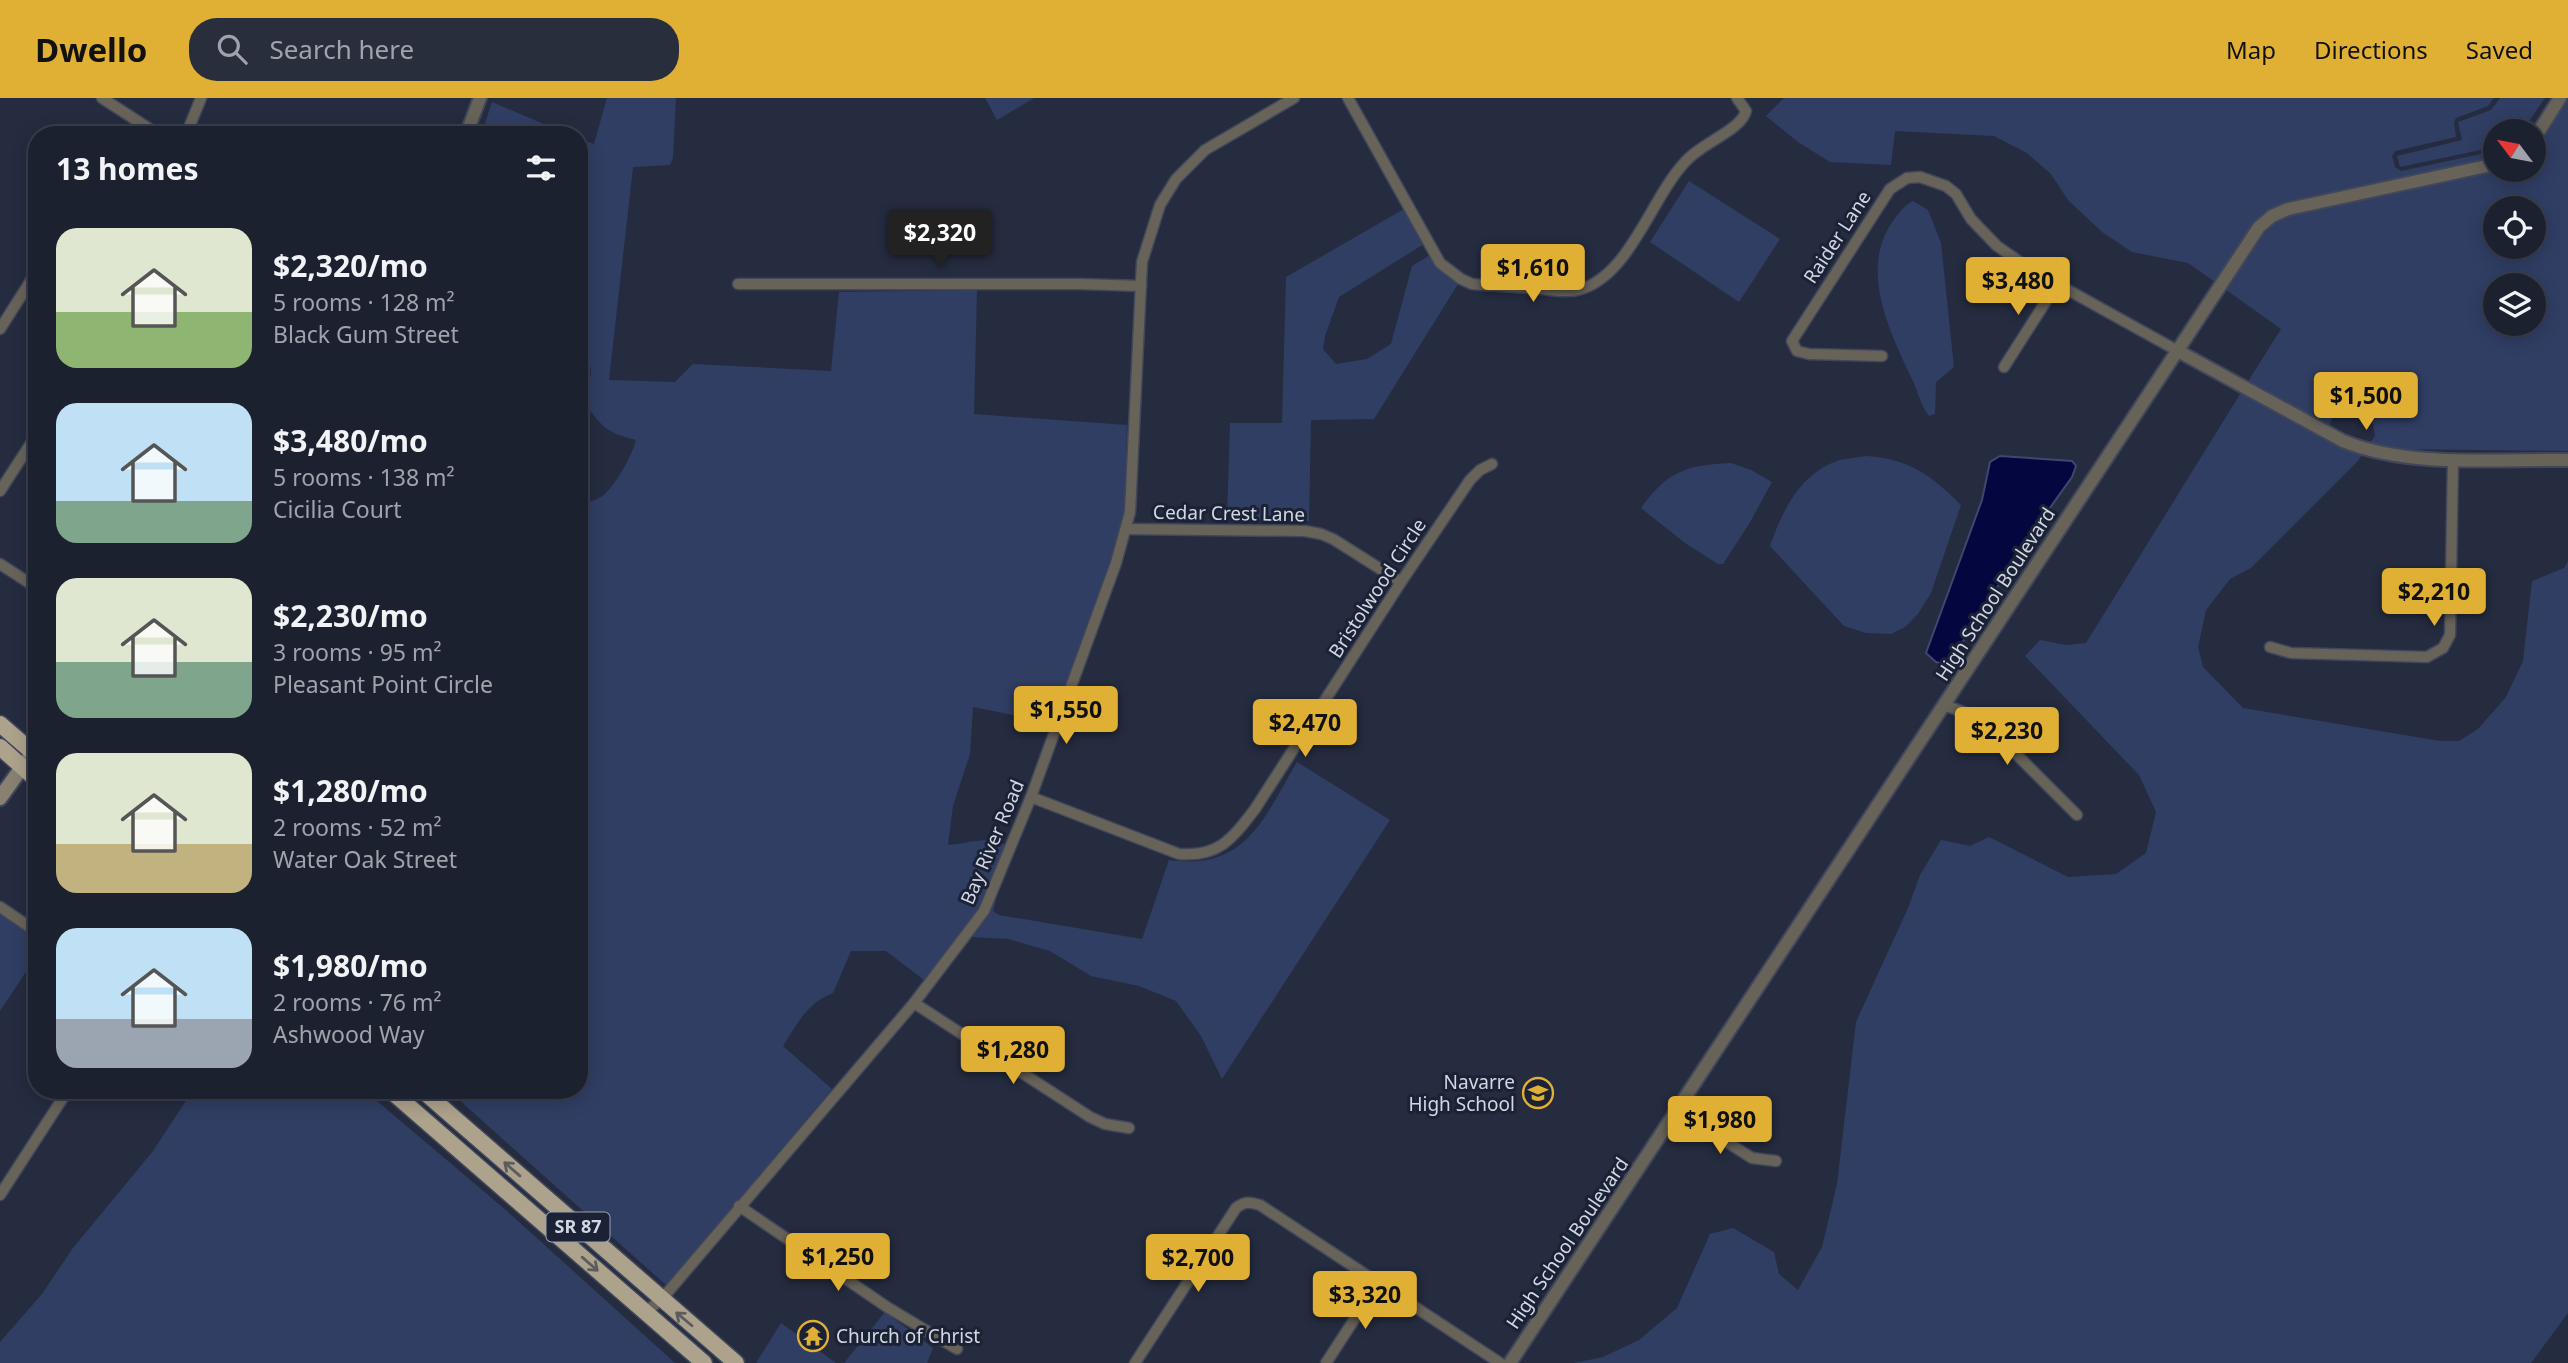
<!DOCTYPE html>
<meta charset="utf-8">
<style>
:root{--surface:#1c2130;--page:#292e3c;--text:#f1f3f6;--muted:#a0a3ab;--line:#3a3e4c;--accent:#dfb034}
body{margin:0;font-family:"Noto Sans",sans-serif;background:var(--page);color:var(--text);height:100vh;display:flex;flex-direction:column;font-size:26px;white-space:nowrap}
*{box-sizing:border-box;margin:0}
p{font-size:23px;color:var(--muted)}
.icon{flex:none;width:38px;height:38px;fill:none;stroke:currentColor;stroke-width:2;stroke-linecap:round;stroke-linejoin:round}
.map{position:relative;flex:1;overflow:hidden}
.panel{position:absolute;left:28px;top:28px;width:560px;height:973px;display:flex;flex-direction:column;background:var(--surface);border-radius:28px;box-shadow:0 4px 18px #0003,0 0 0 2px var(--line)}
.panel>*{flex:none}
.needle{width:46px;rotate:302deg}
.buttons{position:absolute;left:2483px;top:21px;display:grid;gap:14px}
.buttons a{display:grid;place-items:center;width:63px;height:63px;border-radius:50%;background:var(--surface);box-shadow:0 4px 18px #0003,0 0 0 2px var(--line);font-size:35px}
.price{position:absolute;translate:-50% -60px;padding:0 16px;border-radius:7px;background:var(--accent);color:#111;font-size:23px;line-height:46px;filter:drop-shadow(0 2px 4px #0008)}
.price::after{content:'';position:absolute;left:50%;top:42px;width:21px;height:16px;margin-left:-10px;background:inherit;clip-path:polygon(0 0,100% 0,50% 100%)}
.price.current{background:#222;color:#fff}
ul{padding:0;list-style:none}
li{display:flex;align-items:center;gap:21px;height:175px;padding:0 28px}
li span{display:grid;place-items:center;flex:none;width:196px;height:140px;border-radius:21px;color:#555}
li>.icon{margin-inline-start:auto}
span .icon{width:84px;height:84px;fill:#fffc;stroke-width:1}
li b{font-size:30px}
h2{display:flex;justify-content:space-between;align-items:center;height:84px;padding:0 28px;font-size:30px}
header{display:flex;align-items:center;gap:42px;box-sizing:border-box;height:98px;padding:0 35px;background:var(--accent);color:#111}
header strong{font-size:33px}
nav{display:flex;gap:38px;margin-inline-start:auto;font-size:24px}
.search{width:490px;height:63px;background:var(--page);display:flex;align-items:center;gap:18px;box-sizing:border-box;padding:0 24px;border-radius:28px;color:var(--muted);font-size:26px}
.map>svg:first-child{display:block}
</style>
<header>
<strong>Dwello</strong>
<div class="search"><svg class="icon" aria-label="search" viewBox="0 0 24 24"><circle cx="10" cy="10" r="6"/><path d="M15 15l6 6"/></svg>Search here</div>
<nav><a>Map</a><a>Directions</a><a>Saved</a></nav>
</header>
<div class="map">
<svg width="2568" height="1265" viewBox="0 0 2568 1265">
<rect width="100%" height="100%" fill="#252c40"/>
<!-- green -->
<g fill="#303e64" fill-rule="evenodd">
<path d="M607,0H676L673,60L670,67L633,69L609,282L675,284L693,266L831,273L839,194L977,192L974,316L1127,327L1125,412L1110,463L1052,625L973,609L970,656L953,708L948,747C968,746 986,737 1006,747L979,810L924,882L886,853H851L833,895C807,905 797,926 783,948L832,991L666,1187L448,992H579V406C586,404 595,403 601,399C615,389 632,358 636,342C611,335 605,333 589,311L579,310V277L591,278L579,117V41L594,46Z"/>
<polygon points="985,0 1034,0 997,22"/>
<polygon points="1784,0 2494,0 2488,8 2456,20 2454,24 2456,39 2395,53 2392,58 2395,69 2401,73 2495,53 2495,60 2285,106 2255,125 2215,184 2188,165 2132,154 2102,134 2068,102 2051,76 2027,55 1994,38 1895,33 1891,67 1830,64 1798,44 1766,18"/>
<polygon points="2500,0 2545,0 2522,33 2496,33 2495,49 2400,69 2397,58 2462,42 2458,24 2491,12"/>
<path d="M2568,0V353L2386,351L2368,347L2375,338L2372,321L2342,291L2329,329L2247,285L2281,231L2225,191C2243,162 2258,130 2290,116L2496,72H2534V51ZM2496,110H2534V149H2496ZM2496,187H2534V226H2496Z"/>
<polygon points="492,4 567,36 568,37 481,37"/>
<polygon points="1689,83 1780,141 1739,204 1650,144"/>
<path d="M1913,103L1928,112L1941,145L1954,269L1936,284L1935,316L1929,318C1920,306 1918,293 1911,279C1890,234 1860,174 1891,126C1898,116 1902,109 1913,103Z"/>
<polygon points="1404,111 1424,146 1339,199 1325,238 1323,251 1336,266 1367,261 1391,246 1412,168 1430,157 1435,167 1458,186 1374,321 1311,322 1309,423 1227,422 1230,325 1282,325 1286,179"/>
<polygon points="2242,293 2363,356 2356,365 2251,470 2230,481 2206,512 2198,549 2203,569 2243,610 2440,643 2459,643 2478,631 2506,599 2523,563 2532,483 2564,470 2568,463 2568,1215 2531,1265 1574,1265 1603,1259 1639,1242 1677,1210 1710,1136 1733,1130 1774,1154 1779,1176 1798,1192 1822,1149 1837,1086 1856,924 1908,810 1920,777 1941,742 1970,748 1989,739 2068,779 2116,776 2146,755 2156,714 2139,677 2025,558 2040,542 2066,547 2086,545"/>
<path d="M1865,358C1908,360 1931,377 1961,407L1931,495L1918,516L1905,529L1891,536L1866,535L1844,528L1770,448C1782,413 1800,376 1837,363C1846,360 1856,360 1865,358Z"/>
<path d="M1731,365L1751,372L1772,384L1749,426L1723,466H1718L1685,445L1641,410C1667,373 1687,367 1731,365Z"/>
<path d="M1297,664L1390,722L1222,981L1201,938L1176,903L1139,888L1091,878L1050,853L1008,841L972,839L989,816L997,799L993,813L999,817L1142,841L1169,762C1246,773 1264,720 1297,664Z"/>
<polygon points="0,815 37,840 37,857 0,913"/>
<polygon points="193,992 364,992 507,1113 675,1265 0,1265 0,1244 42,1196 73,1150 153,1053"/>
<polygon points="885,1214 933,1250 927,1265 844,1265"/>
<polygon points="781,1225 836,1265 756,1265"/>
</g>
<!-- water -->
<polygon fill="#04073f" stroke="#424570" stroke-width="2" points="2000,358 2072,363 2076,368 2072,379 2029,439 1948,567 1936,564 1926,555 1982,402 1990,364"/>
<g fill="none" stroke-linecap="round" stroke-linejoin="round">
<!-- minor casing -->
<g stroke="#41475a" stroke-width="13">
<g id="minor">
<polyline points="102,0 159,37"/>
<path d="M1348,0L1440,165L1461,181L1472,186C1495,188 1518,189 1541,191C1553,192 1567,195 1578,192C1630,179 1651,99 1686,63C1702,45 1741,32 1746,13L1737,0"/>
<polyline points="186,37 201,0"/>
<polyline points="738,186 1080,186 1141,188"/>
<polyline points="0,231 37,173"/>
<polyline points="1882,258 1809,256 1797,253 1792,243 1890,91 1907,80 1920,79 1946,88 1956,96 1971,121 1997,148 2030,171 2178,253"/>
<polyline points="2004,269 2057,186"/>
<polyline points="0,393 37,336"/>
<polyline points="1126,431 1305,433 1321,436 1333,441 1401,484"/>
<polyline points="0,466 37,490"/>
<polyline points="2270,549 2291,555 2427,559 2443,550 2450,537 2453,361"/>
<polyline points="1946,608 1976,618 1984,624 2077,717"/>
<path d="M1031,699L1179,756C1219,759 1232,741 1255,711L1401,484L1470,382L1480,372L1492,366"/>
<polyline points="0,809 37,834"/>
<polyline points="914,905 1090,1019 1105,1026 1129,1030"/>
<polyline points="1678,1013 1752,1060 1776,1063"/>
<polyline points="0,1097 68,992"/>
<polyline points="739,1108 887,1209 957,1251"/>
<polyline points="645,1214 661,1202 914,905 984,813 1031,699 1116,465 1130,414 1142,164 1160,107 1176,81 1205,52 1294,0"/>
<path d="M1135,1265L1236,1110C1245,1103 1250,1104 1260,1107L1500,1265"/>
<polyline points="1326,1265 1378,1185"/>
</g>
</g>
<!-- tertiary casing -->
<g stroke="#41475a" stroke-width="16">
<g id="tertiary">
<polyline points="466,37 480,0"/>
<polyline points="2534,41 2560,0"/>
<path d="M2178,253L2343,343C2408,370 2498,361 2568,362"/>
<polyline points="1510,1265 2259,129 2272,118 2288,111 2496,66"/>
</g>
</g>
<!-- secondary casing -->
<g stroke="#41475a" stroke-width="18">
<polyline id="secondary" points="0,700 28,661"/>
</g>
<!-- trunk casing -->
<g stroke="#41475a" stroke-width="19">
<g id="trunk">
<polyline points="0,626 37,658"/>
<polyline points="0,649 37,682"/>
<polyline points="390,992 704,1265"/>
<polyline points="422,992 736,1265"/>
</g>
</g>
<!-- minor -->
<use href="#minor" stroke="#686359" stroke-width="10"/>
<!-- tertiary -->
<use href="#tertiary" stroke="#686359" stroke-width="12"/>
<!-- secondary -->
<use href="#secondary" stroke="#888171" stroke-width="14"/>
<!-- trunk -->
<use href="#trunk" stroke="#ada28c" stroke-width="16"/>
</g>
<!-- one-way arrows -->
<defs><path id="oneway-shaft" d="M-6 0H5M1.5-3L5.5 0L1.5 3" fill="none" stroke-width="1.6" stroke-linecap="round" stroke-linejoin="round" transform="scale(1.75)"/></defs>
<g stroke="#5d5c5c">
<use href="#oneway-shaft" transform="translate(512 1071) rotate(-139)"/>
<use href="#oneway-shaft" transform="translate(590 1166) rotate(41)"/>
<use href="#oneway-shaft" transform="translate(684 1221) rotate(-140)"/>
</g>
<!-- icons -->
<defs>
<g id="school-ring" transform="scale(1.575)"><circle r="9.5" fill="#1b2235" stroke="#dfb034" stroke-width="1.5"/><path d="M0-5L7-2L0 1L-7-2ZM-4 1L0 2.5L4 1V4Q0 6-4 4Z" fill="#dfb034"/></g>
<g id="temple-ring" transform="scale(1.575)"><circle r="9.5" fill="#1b2235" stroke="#dfb034" stroke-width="1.5"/><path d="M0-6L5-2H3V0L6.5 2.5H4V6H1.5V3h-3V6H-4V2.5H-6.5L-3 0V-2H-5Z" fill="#dfb034"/></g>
</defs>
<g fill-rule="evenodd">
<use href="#school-ring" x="1538" y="995"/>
<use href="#temple-ring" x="813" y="1238"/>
</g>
<g text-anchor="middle" stroke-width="6" stroke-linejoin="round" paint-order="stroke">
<!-- shield labels -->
<rect fill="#1b2235" stroke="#9ba1b0" stroke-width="2" x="546.5" y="1114.5" width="63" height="29" rx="5"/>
<g font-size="18" font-weight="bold" fill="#d2d7e4">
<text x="578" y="1135">SR 87</text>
</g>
<!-- street labels -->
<g font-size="19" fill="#d2d7e4" stroke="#1b2235">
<text transform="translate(1837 139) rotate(-57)" y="7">Raider Lane</text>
<text transform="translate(1229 415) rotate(1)" y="7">Cedar Crest Lane</text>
<text transform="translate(1377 490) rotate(-57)" y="7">Bristolwood Circle</text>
<text transform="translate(1995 496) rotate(-57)" y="7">High School Boulevard</text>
<text transform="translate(992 744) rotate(-67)" y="7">Bay River Road</text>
<text transform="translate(1567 1145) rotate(-56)" y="7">High School Boulevard</text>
</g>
<!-- poi labels -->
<g font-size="19" fill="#d2d7e4" stroke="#1b2235" text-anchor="end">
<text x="1515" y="991">Navarre<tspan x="1515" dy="22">High School</tspan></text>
<text x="836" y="1245" text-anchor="start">Church of Christ</text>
</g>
</g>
</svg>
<div class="buttons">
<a><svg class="needle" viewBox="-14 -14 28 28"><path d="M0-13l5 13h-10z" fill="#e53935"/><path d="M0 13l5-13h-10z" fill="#a0a3ab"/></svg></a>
<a><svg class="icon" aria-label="locate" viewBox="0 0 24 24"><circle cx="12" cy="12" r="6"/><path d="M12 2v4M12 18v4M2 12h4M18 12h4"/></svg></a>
<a><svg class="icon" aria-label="layers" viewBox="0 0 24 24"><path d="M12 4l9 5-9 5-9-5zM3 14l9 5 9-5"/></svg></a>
</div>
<b class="price current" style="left:940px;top:171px">$2,320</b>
<b class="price" style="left:1533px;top:206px">$1,610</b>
<b class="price" style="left:2018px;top:219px">$3,480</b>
<b class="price" style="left:2366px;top:334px">$1,500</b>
<b class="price" style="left:2434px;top:530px">$2,210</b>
<b class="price" style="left:1066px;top:648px">$1,550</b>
<b class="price" style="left:1305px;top:661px">$2,470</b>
<b class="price" style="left:2007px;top:669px">$2,230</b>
<b class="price" style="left:1013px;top:988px">$1,280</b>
<b class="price" style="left:1720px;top:1058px">$1,980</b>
<b class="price" style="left:838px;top:1195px">$1,250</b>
<b class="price" style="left:1198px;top:1196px">$2,700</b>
<b class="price" style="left:1365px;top:1233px">$3,320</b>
<section class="panel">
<h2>13 homes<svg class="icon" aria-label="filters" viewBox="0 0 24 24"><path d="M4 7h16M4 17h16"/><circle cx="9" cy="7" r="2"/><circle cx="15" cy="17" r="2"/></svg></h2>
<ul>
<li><span style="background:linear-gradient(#dfe7d0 60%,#8fb573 0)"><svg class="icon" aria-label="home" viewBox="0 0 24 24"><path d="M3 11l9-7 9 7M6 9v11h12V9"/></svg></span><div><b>$2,320/mo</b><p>5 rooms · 128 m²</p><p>Black Gum Street</p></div></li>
<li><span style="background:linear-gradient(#bfe0f5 70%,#7fa58c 0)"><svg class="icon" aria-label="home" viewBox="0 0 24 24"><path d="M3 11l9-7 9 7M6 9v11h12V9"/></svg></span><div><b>$3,480/mo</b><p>5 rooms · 138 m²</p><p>Cicilia Court</p></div></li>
<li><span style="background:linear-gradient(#dfe7d0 60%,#7fa58c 0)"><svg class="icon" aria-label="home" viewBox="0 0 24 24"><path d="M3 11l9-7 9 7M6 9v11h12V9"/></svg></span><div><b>$2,230/mo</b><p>3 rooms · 95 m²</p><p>Pleasant Point Circle</p></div></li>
<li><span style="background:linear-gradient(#dfe7d0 65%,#c2b280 0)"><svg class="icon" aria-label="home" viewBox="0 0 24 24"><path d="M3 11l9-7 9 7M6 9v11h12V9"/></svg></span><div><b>$1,280/mo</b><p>2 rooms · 52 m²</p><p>Water Oak Street</p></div></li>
<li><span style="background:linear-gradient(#bfe0f5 65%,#9aa5b1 0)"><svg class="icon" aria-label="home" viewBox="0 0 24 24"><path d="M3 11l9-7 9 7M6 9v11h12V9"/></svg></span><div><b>$1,980/mo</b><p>2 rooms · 76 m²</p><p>Ashwood Way</p></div></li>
</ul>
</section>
</div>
